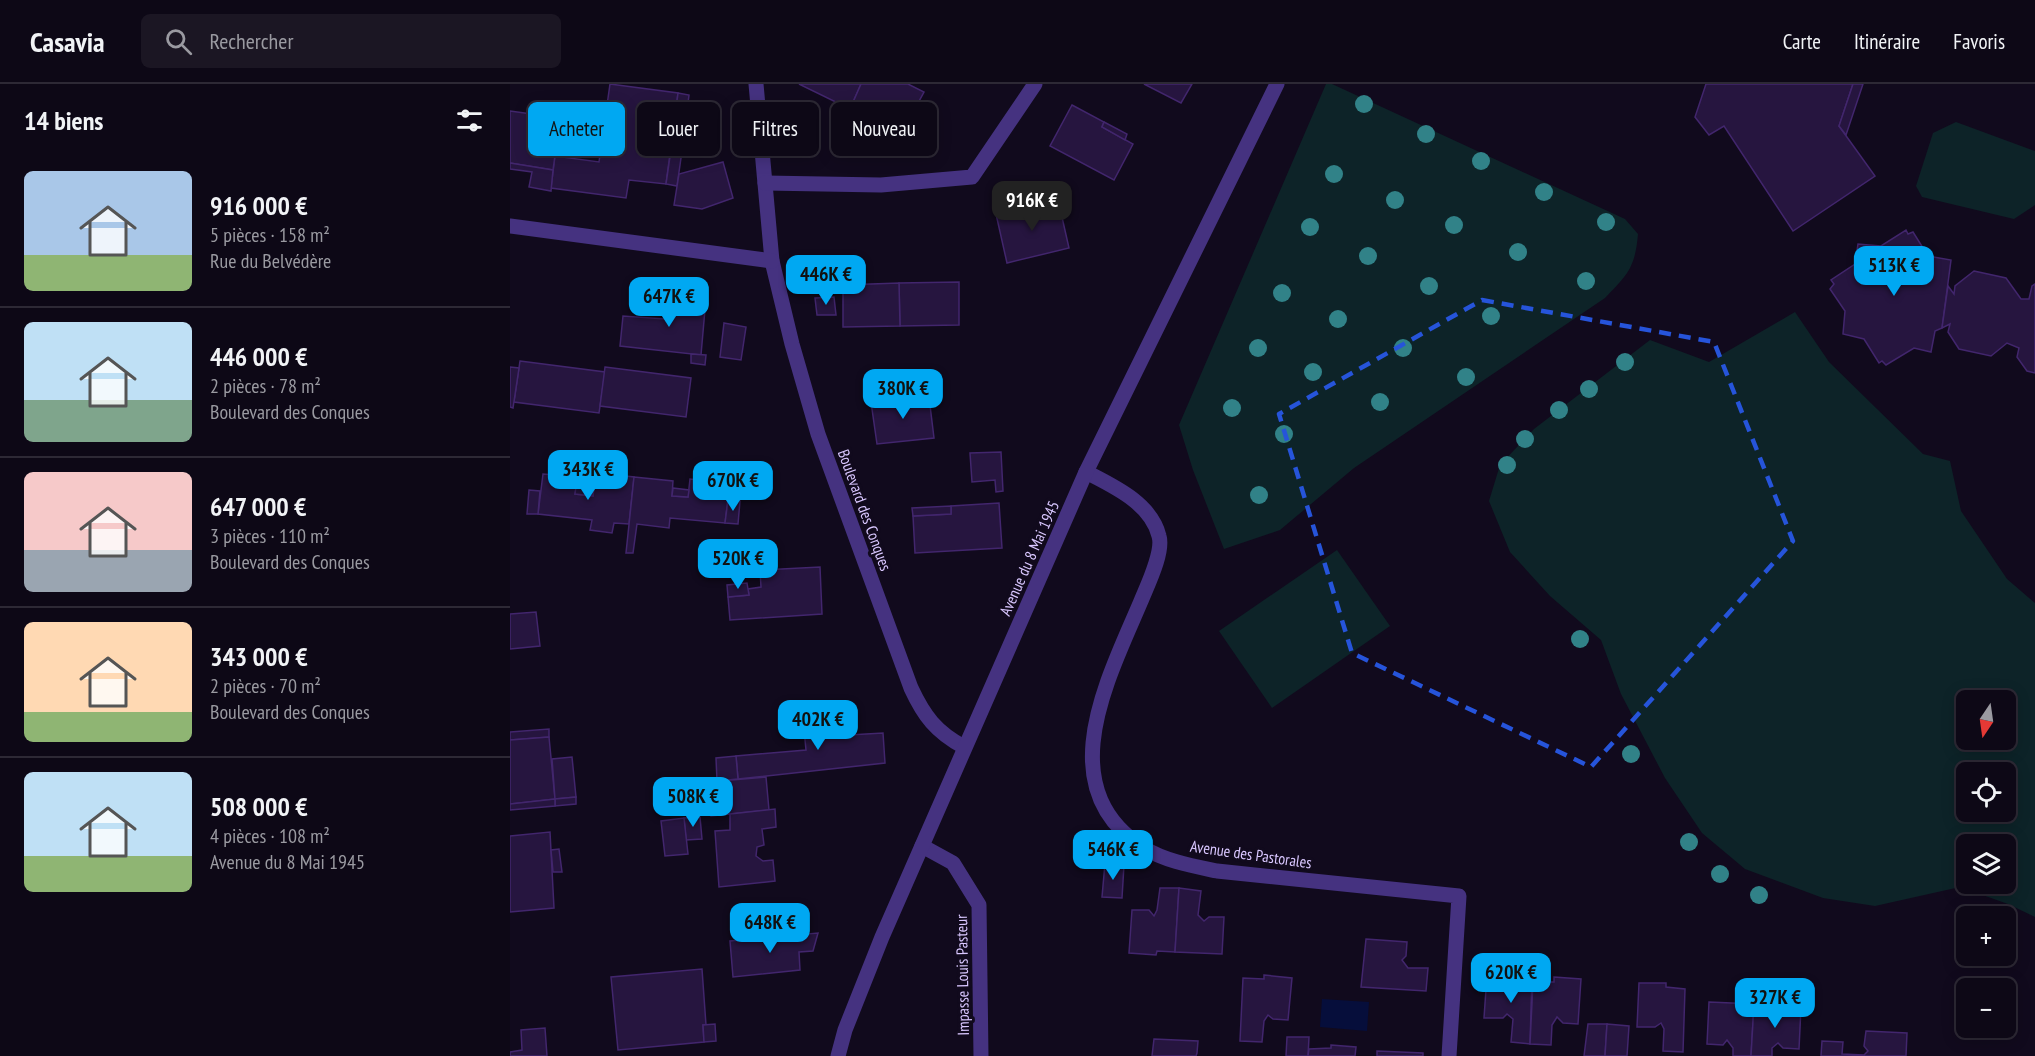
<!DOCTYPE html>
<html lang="fr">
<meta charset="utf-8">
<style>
:root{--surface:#0d0816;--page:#1b1623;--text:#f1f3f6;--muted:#9a9aa1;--line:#2d2935;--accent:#00a8f2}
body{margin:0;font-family:"PT Sans Narrow",sans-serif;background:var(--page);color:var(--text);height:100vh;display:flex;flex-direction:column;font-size:22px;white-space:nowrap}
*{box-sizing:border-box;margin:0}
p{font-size:20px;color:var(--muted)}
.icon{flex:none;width:33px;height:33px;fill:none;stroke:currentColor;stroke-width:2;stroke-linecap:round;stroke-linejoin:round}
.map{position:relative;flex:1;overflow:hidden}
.drawer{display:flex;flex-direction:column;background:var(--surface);width:510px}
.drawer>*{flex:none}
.hud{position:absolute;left:18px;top:18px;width:570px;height:54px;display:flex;gap:12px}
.needle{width:39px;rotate:193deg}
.tools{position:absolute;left:1446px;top:606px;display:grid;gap:12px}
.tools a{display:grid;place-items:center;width:60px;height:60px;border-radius:9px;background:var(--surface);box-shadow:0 3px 15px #0003,0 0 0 2px var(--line);font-size:30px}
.price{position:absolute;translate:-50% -51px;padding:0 14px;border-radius:12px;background:var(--accent);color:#111;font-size:20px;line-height:39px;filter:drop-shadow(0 2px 3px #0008)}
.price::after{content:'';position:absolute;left:50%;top:36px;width:18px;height:14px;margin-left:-9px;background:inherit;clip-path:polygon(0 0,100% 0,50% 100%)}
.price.on{background:#222;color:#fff}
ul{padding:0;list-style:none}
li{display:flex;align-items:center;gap:18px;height:150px;padding:0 24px}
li+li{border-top:2px solid var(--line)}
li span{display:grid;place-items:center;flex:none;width:168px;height:120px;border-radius:9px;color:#555}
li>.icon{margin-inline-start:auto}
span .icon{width:72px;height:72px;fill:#fffc;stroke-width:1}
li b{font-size:26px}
h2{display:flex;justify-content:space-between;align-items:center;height:72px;padding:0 24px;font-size:26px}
.chip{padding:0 21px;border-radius:9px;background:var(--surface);box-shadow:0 3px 15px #0003,0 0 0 2px var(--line);font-size:21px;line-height:54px}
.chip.on{background:var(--accent);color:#111}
header{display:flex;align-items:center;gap:36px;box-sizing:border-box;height:84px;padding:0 30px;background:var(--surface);border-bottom:2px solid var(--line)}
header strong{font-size:28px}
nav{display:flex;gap:33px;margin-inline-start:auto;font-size:21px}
.search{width:420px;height:54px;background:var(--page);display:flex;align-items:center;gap:15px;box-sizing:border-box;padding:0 21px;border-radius:9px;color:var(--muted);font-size:22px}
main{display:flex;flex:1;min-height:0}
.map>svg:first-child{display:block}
</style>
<header>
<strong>Casavia</strong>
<div class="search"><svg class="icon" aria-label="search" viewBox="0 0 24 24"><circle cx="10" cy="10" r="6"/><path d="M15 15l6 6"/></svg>Rechercher</div>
<nav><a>Carte</a><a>Itinéraire</a><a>Favoris</a></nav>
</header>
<main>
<section class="drawer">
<h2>14 biens<svg class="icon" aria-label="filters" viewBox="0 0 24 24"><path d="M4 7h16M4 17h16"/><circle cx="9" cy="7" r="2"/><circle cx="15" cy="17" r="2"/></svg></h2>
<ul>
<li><span style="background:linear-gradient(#a9c7e8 70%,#8fb573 0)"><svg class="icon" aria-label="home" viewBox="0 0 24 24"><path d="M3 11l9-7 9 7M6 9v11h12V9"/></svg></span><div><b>916 000 €</b><p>5 pièces · 158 m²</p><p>Rue du Belvédère</p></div></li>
<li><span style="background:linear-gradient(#bfe0f5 65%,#7fa58c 0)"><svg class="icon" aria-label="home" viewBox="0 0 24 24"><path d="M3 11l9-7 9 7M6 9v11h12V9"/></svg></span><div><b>446 000 €</b><p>2 pièces · 78 m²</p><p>Boulevard des Conques</p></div></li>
<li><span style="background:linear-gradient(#f6c9c9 65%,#9aa5b1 0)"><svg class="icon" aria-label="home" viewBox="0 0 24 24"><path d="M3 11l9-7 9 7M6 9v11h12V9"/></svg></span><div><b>647 000 €</b><p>3 pièces · 110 m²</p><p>Boulevard des Conques</p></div></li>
<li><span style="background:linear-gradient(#ffd9b3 75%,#8fb573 0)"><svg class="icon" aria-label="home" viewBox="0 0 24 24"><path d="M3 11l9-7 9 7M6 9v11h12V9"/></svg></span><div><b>343 000 €</b><p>2 pièces · 70 m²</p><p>Boulevard des Conques</p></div></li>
<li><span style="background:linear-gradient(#bfe0f5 70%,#8fb573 0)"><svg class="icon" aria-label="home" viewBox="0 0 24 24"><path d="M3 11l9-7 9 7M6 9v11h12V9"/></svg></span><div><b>508 000 €</b><p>4 pièces · 108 m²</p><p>Avenue du 8 Mai 1945</p></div></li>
</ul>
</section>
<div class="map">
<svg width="1525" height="972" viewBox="0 0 1525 972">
<rect width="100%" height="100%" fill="#110a1d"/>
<!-- green -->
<g fill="#0d2328" fill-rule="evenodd">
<path d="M816,0H822L1115,135L1128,150C1125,184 1118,190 1095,214L844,384L770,446L714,465L683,386L669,341Z"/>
<polygon points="1446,38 1525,67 1525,121 1504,135 1412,113 1406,102 1423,49"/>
<path d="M1285,228L1319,278L1413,370L1440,377L1451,427L1497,495L1525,519V833L1498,820L1450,803L1365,822L1313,814L1235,785L1192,749L1155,694L1111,610L1091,556L1040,512L1000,468L979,417L990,381L1024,345L1140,256L1199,278ZM1456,616H1496V656H1456ZM1456,688H1496V728H1456ZM1496,760V800H1456V760Z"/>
<polygon points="827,466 880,542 762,624 709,547"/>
</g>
<!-- water -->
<polygon fill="#060e3b" points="812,915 859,918 857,947 810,943"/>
<!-- building -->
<g fill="#26153f" stroke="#42266d" stroke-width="1.5">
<polygon points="100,0 168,9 156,100 119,96 116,114 41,104 45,72 89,78"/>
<polygon points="289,0 351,0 340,25"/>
<polygon points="351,0 398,0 414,8 391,50 340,25"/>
<polygon points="634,0 682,0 671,19"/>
<polygon points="1196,0 1343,0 1329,42 1365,92 1283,147 1214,42 1199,51 1185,33"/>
<polygon points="1343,0 1353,0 1336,51 1329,42"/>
<polygon points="168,9 179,11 174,51 163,49"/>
<polygon points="562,21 594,38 592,43 623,60 604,96 540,62"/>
<polygon points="0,27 50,34 43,86 0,79"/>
<polygon points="594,38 617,50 615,56 592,43"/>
<polygon points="162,59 173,60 167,102 156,100"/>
<polygon points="213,78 223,114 192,125 164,121 169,90"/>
<polygon points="0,79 43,86 41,107 19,103 22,88 0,85"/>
<polygon points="549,120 559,164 497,179 486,130 515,123 516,128"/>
<polygon points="1396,146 1398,150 1403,148 1418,172 1441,176 1432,244 1425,247 1421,268 1404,264 1376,281 1372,277 1369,279 1354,255 1333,250 1335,227 1320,205 1324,200 1321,196 1345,180 1348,160 1371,162"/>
<polygon points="1464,187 1496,194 1511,215 1519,215 1522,202 1525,200 1525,289 1517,287 1507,273 1509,264 1497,259 1481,272 1449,265 1438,248 1440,240 1432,244 1438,202 1444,210 1445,202"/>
<polygon points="449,198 449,241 390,242 389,199"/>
<polygon points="389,199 390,242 333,243 333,201"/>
<polygon points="160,210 196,214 191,271 110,262 113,232 155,235"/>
<polygon points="324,213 326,231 307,231 305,214"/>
<polygon points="214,239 236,243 231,276 210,273"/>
<polygon points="181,270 196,271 195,281 181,279"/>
<polygon points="10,277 95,288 89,329 4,318"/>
<polygon points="0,283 9,284 3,324 0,323"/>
<polygon points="95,283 181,294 176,333 90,322"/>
<polygon points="419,313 424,354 367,360 361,318"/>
<polygon points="491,368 493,407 486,408 485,396 462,398 460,369"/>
<polygon points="33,390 68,393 65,410 83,412 85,398 106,401 107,391 124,393 119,440 104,439 102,449 80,446 82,436 28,430"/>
<polygon points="124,393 163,397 162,412 178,413 180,395 220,399 215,439 160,434 159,444 127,440 123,469 116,469"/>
<polygon points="66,403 83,405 83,412 65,410"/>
<polygon points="163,404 179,406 178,413 162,412"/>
<polygon points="19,406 30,407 28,430 17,430"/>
<polygon points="218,416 230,417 228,440 215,439"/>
<polygon points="489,419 492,464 405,469 403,432 441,430 441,422"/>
<polygon points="441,422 441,430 403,432 402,424"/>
<polygon points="310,483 312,530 220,536 218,513 239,511 238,505 251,503 250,486"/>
<polygon points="237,499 239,511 218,513 217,501"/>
<polygon points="26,528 30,562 0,565 0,530"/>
<polygon points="337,631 339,651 373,649 375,679 228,695 226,672 296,666 293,635"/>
<polygon points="39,645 39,653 0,656 0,648"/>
<polygon points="39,653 45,715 0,720 0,656"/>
<polygon points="226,672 228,695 207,697 206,674"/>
<polygon points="62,673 66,713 45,715 42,675"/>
<polygon points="256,693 259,726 201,732 198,698"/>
<polygon points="66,713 66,720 45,722 45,715"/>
<polygon points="45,715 45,722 0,726 0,720"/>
<polygon points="265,725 266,743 252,745 254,761 247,763 246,772 253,777 263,776 265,797 209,803 205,747 220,746 220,730"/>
<polygon points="190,733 192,755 176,756 174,734"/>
<polygon points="174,734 178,770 155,772 151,737"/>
<polygon points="40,748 44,824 0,828 0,752"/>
<polygon points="49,765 52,788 43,788 41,766"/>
<polygon points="595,779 614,781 612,814 592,813"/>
<polygon points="650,804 669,804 665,868 647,867 646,871 619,869 622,826 639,826 644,832 647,826"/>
<polygon points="669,804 691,807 688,831 694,837 699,833 714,833 712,870 665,868"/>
<polygon points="308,849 303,867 289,868 290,886 223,893 220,857"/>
<polygon points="856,855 897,858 896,872 892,876 898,884 918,884 916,907 851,903"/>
<polygon points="192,885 196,941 193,941 194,958 108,966 101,893"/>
<polygon points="754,891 782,894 778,936 763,935 758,931 754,937 752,958 730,957 733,894 754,895"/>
<polygon points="977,891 1022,894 1020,960 1001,958 1003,935 997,930 993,934 974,934"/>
<polygon points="1044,893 1071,895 1068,940 1053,939 1047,933 1042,941 1041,961 1020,960 1023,898 1044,898"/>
<polygon points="1129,899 1156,899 1156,903 1175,905 1173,968 1153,967 1154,945 1151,939 1145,943 1127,943"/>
<polygon points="1199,918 1244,920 1241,972 1223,972 1223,964 1217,956 1213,961 1197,960"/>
<polygon points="1244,920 1291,923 1289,965 1273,964 1268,959 1262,964 1262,972 1241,972"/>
<polygon points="205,940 206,957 194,958 193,941"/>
<polygon points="1078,940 1097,940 1095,972 1074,972"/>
<polygon points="1097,940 1119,942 1117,972 1095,972"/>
<polygon points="35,944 37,972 0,972 0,968 12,966 11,946"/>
<polygon points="1356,947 1397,949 1396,972 1311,972 1312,957 1333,958 1332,970 1354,971 1358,967 1354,962"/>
<polygon points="777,953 799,953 798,972 776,972"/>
<polygon points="644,955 688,957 687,969 686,972 642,972"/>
<polygon points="821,961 846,963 845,972 798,972 799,965 821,964"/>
<polygon points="867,967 913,969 913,972 867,972"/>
</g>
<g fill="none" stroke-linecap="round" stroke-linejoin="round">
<!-- minor -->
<g stroke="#453280" stroke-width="15">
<path d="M246,0L262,177L282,260L308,350L401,604C414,632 426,648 454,663"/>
<polyline points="255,99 371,101 462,93 525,0"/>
<polyline points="0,142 262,177"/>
<path d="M576,388C603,402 641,419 649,452C654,468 637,502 631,517C598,595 539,704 634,764C655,777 683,782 707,787L949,812L939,972"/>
<polyline points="412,762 443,779 469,821 471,972"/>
<polyline points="328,972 335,946 372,853 576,388 767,0"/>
</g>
</g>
<!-- trees -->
<g fill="#318288">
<circle cx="854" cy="20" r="9"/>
<circle cx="916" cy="50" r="9"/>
<circle cx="971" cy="77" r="9"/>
<circle cx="824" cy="90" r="9"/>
<circle cx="1034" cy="108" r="9"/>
<circle cx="885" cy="116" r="9"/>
<circle cx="1096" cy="138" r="9"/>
<circle cx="944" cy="141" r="9"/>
<circle cx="800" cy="143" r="9"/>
<circle cx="1008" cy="168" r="9"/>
<circle cx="858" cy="172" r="9"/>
<circle cx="1076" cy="197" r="9"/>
<circle cx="919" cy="202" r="9"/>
<circle cx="772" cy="209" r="9"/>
<circle cx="981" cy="232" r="9"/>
<circle cx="828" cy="235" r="9"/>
<circle cx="748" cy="264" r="9"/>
<circle cx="893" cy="264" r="9"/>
<circle cx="1115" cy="278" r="9"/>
<circle cx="803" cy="288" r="9"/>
<circle cx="956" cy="293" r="9"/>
<circle cx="1079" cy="305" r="9"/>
<circle cx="870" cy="318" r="9"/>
<circle cx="722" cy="324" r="9"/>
<circle cx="1049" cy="326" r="9"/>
<circle cx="774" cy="350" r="9"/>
<circle cx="1015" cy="355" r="9"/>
<circle cx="997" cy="381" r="9"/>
<circle cx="749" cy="411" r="9"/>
<circle cx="1070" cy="555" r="9"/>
<circle cx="1121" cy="670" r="9"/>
<circle cx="1179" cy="758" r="9"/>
<circle cx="1210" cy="790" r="9"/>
<circle cx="1249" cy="811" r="9"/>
</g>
<!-- marked area -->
<path fill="none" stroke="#2654da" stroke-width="4.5" stroke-dasharray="12 8" stroke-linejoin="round" d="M972,216L1204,258L1283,457L1081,683L842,569L769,330Z"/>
<g text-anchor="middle" stroke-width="6" stroke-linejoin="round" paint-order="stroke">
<!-- street labels -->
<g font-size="16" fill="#d9c7ff" stroke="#110a1d">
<text transform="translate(355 426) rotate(70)" y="6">Boulevard des Conques</text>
<text transform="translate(519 474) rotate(-66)" y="6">Avenue du 8 Mai 1945</text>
<text transform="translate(741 770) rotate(8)" y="6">Avenue des Pastorales</text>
<text transform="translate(452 891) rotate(-91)" y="6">Impasse Louis Pasteur</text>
</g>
</g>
</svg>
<div class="tools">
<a><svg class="needle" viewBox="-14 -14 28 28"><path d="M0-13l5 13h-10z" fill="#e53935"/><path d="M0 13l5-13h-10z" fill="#9a9aa1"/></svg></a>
<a><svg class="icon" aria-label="locate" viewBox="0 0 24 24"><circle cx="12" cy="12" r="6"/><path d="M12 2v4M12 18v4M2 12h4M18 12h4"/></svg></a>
<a><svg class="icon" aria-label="layers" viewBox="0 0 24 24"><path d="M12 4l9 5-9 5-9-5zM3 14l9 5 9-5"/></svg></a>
<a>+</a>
<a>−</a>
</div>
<b class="price on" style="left:522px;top:148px">916K €</b>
<b class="price" style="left:1384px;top:213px">513K €</b>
<b class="price" style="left:316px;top:222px">446K €</b>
<b class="price" style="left:159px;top:244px">647K €</b>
<b class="price" style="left:393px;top:336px">380K €</b>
<b class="price" style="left:78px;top:417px">343K €</b>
<b class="price" style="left:223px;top:428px">670K €</b>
<b class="price" style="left:228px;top:506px">520K €</b>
<b class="price" style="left:308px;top:667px">402K €</b>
<b class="price" style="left:183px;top:744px">508K €</b>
<b class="price" style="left:603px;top:797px">546K €</b>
<b class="price" style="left:260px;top:870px">648K €</b>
<b class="price" style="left:1001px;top:920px">620K €</b>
<b class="price" style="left:1265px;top:945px">327K €</b>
<div class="hud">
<a class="chip on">Acheter</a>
<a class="chip">Louer</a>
<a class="chip">Filtres</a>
<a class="chip">Nouveau</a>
</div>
</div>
</main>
